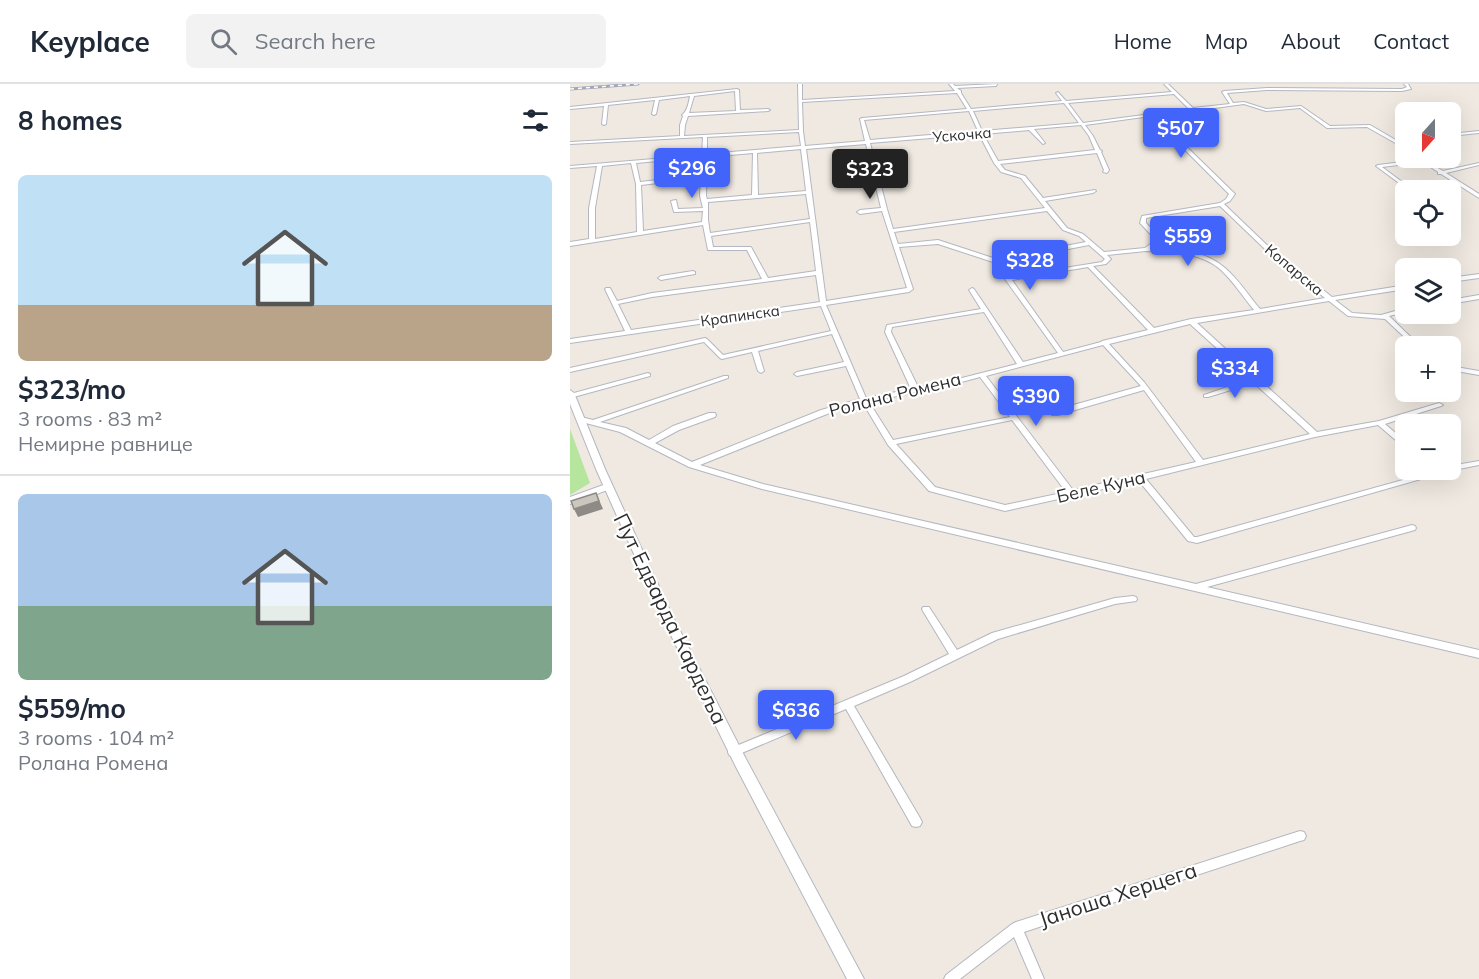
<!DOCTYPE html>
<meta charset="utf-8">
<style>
:root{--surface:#fff;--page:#f2f2f3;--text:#1f2937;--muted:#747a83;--line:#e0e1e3;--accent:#4264fb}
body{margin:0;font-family:Mulish,sans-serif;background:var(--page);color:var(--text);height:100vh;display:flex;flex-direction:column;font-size:22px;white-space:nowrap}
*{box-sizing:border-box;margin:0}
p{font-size:20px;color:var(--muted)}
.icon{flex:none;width:33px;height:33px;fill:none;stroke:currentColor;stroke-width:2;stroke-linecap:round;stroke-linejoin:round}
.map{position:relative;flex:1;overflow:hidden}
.drawer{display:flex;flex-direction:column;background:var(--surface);width:570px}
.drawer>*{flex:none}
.needle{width:39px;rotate:201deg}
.tools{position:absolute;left:825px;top:18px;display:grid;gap:12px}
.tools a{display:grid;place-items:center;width:66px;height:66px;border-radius:9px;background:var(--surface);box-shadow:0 6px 24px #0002;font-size:30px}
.price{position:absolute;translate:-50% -51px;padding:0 14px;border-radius:6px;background:var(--accent);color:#fff;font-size:20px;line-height:39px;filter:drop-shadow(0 2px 3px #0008)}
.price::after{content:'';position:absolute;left:50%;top:36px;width:18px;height:14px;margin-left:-9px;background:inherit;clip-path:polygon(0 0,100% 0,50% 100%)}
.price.on{background:#222;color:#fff}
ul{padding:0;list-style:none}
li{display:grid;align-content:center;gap:12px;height:318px;padding:0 18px}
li+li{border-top:2px solid var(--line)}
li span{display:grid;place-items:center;height:186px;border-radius:9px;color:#555}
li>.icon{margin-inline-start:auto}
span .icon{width:108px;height:108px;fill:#fffc;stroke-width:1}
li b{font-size:26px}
h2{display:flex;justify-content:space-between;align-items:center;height:72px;padding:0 18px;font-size:26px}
header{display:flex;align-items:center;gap:36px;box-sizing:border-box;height:84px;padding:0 30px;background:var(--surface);border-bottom:2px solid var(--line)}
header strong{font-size:28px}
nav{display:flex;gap:33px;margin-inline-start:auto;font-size:21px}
.search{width:420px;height:54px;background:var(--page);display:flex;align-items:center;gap:15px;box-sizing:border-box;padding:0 21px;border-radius:9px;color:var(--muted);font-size:22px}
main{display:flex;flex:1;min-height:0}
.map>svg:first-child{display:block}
</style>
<header>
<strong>Keyplace</strong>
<div class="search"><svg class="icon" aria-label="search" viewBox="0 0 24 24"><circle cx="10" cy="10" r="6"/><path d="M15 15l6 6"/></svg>Search here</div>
<nav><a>Home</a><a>Map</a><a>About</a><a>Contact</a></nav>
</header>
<main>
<section class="drawer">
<h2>8 homes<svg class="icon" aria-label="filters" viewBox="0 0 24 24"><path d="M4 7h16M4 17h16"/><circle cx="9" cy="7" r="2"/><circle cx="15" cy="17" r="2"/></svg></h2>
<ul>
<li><span style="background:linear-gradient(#bfe0f5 70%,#b9a48a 0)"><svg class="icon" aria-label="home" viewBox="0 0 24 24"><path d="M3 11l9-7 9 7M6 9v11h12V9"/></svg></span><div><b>$323/mo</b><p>3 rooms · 83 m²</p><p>Немирне равнице</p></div></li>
<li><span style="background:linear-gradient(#a9c7e8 60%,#7fa58c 0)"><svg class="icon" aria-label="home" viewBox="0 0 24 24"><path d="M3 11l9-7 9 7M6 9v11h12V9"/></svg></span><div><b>$559/mo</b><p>3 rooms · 104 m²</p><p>Ролана Ромена</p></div></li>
</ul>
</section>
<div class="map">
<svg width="909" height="895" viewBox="0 0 909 895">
<rect width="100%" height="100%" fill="#efe9e1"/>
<!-- green -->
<polygon fill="#b6e59e" points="0,345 20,399 0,411"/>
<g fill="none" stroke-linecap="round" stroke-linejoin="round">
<!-- minor casing -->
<g stroke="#b4b7c1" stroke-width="2">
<g id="minor">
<path d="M228,0H232V16L385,7L379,0H383L385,2L427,0L426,2L387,4L391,7V9L401,25L492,17L486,9L488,8L496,17L602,8L594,0H598L623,24L660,20L652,8L654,7L697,4L832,5L837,3L834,0H838L841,5L832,7L697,6L657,9L663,19L674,18L696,25L731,22L760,42L800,41L836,62V65L797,43L757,44L730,24L696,27L674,20L585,32L664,109L665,110L660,117L654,120L701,165L762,213L836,201V205L765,216L782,229L811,231L836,224V228L819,232L850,262H844L815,235L778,232L759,217L627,239L747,348L809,337L869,319L873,321L871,322L815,340L836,358V365L808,341L745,353L576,395L624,453H627L869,386H880V382L909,377V381L879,387L627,459L618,457L569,397L435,427L359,407L318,361L293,319L257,330L130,381L193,400L626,500L842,441L845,442L846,444L845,446L637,503L909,566V574L192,405L119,383L50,348L8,337L7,335L11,333L23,336L154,292H158V294L30,338L56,344L79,356L103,342L139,329H145L146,331L145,333L109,346L85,359L122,378L251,326L290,315L276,282L227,292L224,290L227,288L274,278L262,250L188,267L194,287L191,289L188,287L182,268L152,275L150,274L134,258L0,288V284L135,254L137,255L153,271L261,247L251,222L0,259V255L55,247L35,205L36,204H40L47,217L82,209L192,195L177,166H138L133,141L0,162V158L19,155V124L27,82L0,84V82L132,71L133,53L0,60V58L110,52V41L113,32L112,31C117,28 119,18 120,12L89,16L86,30L84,31L82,30L85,16L38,21L36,40L34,41L32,40L34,22L0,25V23L167,5L169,6L170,26L198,25L200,26L198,27L118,32L115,41L114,52L229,46ZM165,7L166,27L119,29L124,12ZM387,9L397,25L292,34L290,35L295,57L235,62L233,47L232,18ZM604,10L619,25L513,39L498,19ZM494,19L509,39L412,47L403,27ZM399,27L408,47L300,56L294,36ZM581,32L659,110L656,115L650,119L572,132L570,139L586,156L575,164L534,168L513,150L497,144L475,117L523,109L526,107L525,106L473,114L455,92L435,86L430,80L527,69L534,86L533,88L537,89L539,86L531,68L532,67L530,66L523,52L515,41ZM511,41L519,52L525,66L428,77L413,50L459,46L473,60L475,59L464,45ZM229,48L231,62L137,70V53ZM409,50L424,79L431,88L451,94L475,124L323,145L317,125L300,59ZM296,60L302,88L289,89L287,90L289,91H303L311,124L290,126L287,128L290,130L312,127L337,204L256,217L236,65ZM231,65L236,107L188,111L187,69ZM183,69L182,111L137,115L136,112L137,73ZM132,73L131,91L70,98L66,79ZM61,79L66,100L67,148L25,155V124L32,82ZM131,94L130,112L133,124L108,125L106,116L101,117L104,128L133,127L132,138L73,147L71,101ZM236,110L240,135L140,149L138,136V118ZM650,122L697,167L755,214L690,225C678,211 669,196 655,184C636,167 607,164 583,164L588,161L592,156L576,139V134ZM477,127L493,146L509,152L516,158L426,175L368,156L328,160L324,148ZM240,138L246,187L198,194L181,163H143L141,152ZM368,160L426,179L519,161L535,175L532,178L438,193L435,195L488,269L453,278L404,205L402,204L399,206L411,225L317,241L315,248L341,305L296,314L256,221L339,208L343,205L329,163ZM576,167C602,168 631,168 651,186C664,198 673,213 684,226L621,235L584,244L523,182L536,180L541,175L537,171ZM518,183L578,246L532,257L531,258L493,268L442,196ZM246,191L250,218L61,246L48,220L82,213ZM414,228L447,280L384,296L348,303L321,248L322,243ZM620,240L681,295L634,311V313H638L684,299L740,350L633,376L574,298L539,260ZM533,261L571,302L482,327L481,329L482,331H488L574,306L626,378L503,406L416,292ZM410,293L440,333L323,356L299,318L384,300ZM442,336L496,408L435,421L365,403L326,360Z"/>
<polygon points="909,47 909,49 880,52 880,50"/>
<polygon points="847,74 851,74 873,87 909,79 909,81 876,89 909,110 909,114 871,90 868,90 868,88 853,78 812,83 839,103 839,105 837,105 806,82 808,81 849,76"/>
<polygon points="123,187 125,188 125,190 91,196 88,194 91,192"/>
<polygon points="909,190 909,194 880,198 880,194"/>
<polygon points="909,211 909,215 880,220 880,216"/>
<polygon points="880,282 909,287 909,291 880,286"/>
<polygon points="78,289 80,290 80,292 0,314 0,310"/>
<polygon points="563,512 566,513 567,515 566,517 545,520 428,555 340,598 284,622 350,734 352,738 350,742 346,743 342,742 276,625 167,671 163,673 159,671 158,668 159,665 334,592 379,570 353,527 352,525 353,523 359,523 387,566 422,549 545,514"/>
<polygon points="730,747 734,748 736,752 734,756 730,757 454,848 474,895 462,895 444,853 390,895 374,895 376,891 442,840 446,838"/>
</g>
</g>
<!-- tertiary casing -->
<g stroke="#b4b7c1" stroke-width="2">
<polygon id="tertiary" points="36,400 41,403 40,405 0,420 0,413"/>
</g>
<!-- secondary casing -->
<g stroke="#b4b7c1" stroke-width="2">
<polygon id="secondary" points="0,306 4,309 35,385 103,533 176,675 294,895 277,895 166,683 92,533 26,385 0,320"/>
</g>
<!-- minor -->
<use href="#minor" fill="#fff" fill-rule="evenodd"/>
<!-- tertiary -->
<use href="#tertiary" fill="#fff" fill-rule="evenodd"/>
<!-- secondary -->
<use href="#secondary" fill="#fff" fill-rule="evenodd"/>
<!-- rail casing -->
<g stroke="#a3a6b8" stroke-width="3">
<polyline id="rail" points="0,5 68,0"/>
</g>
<!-- rail -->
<use href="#rail" stroke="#fff" stroke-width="1.5" stroke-dasharray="4" stroke-linecap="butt"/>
</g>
<!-- shaded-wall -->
<polygon fill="#8e8b86" points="26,409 33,425 8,433 4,425"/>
<!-- building -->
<polygon fill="#cbc7bf" stroke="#8e8b86" stroke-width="1.5" points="26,409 29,417 4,425 1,417"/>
<g text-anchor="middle" stroke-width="4.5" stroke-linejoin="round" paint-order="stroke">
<!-- far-street labels -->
<g font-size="15" fill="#2e2e2e" stroke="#fff">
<text transform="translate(392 51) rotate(-5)" y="5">Ускочка</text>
<text transform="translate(724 186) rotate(40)" y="5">Копарска</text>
<text transform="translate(170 232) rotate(-8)" y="5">Крапинска</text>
</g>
<!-- street labels -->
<g font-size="18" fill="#2e2e2e" stroke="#fff">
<text transform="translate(325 311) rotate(-14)" y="6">Ролана Ромена</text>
<text transform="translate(531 403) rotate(-13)" y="6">Беле Куна</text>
</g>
<!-- near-street labels -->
<g font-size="21" fill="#2e2e2e" stroke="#fff">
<text transform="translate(100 535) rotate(64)" y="7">Пут Едварда Кардеља</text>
<text transform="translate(548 811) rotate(-18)" y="7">Јаноша Херцега</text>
</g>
</g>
</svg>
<div class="tools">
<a><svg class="needle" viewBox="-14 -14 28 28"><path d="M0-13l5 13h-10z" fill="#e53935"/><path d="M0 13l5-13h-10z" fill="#747a83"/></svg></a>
<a><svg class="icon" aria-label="locate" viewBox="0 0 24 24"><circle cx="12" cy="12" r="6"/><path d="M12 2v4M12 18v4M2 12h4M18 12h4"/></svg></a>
<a><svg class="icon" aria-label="layers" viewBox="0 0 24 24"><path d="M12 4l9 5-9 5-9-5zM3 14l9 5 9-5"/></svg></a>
<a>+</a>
<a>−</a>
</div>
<b class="price" style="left:611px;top:75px">$507</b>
<b class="price" style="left:122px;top:115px">$296</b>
<b class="price on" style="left:300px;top:116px">$323</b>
<b class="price" style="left:618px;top:183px">$559</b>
<b class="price" style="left:460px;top:207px">$328</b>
<b class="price" style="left:665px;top:315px">$334</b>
<b class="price" style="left:466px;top:343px">$390</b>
<b class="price" style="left:226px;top:657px">$636</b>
</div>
</main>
